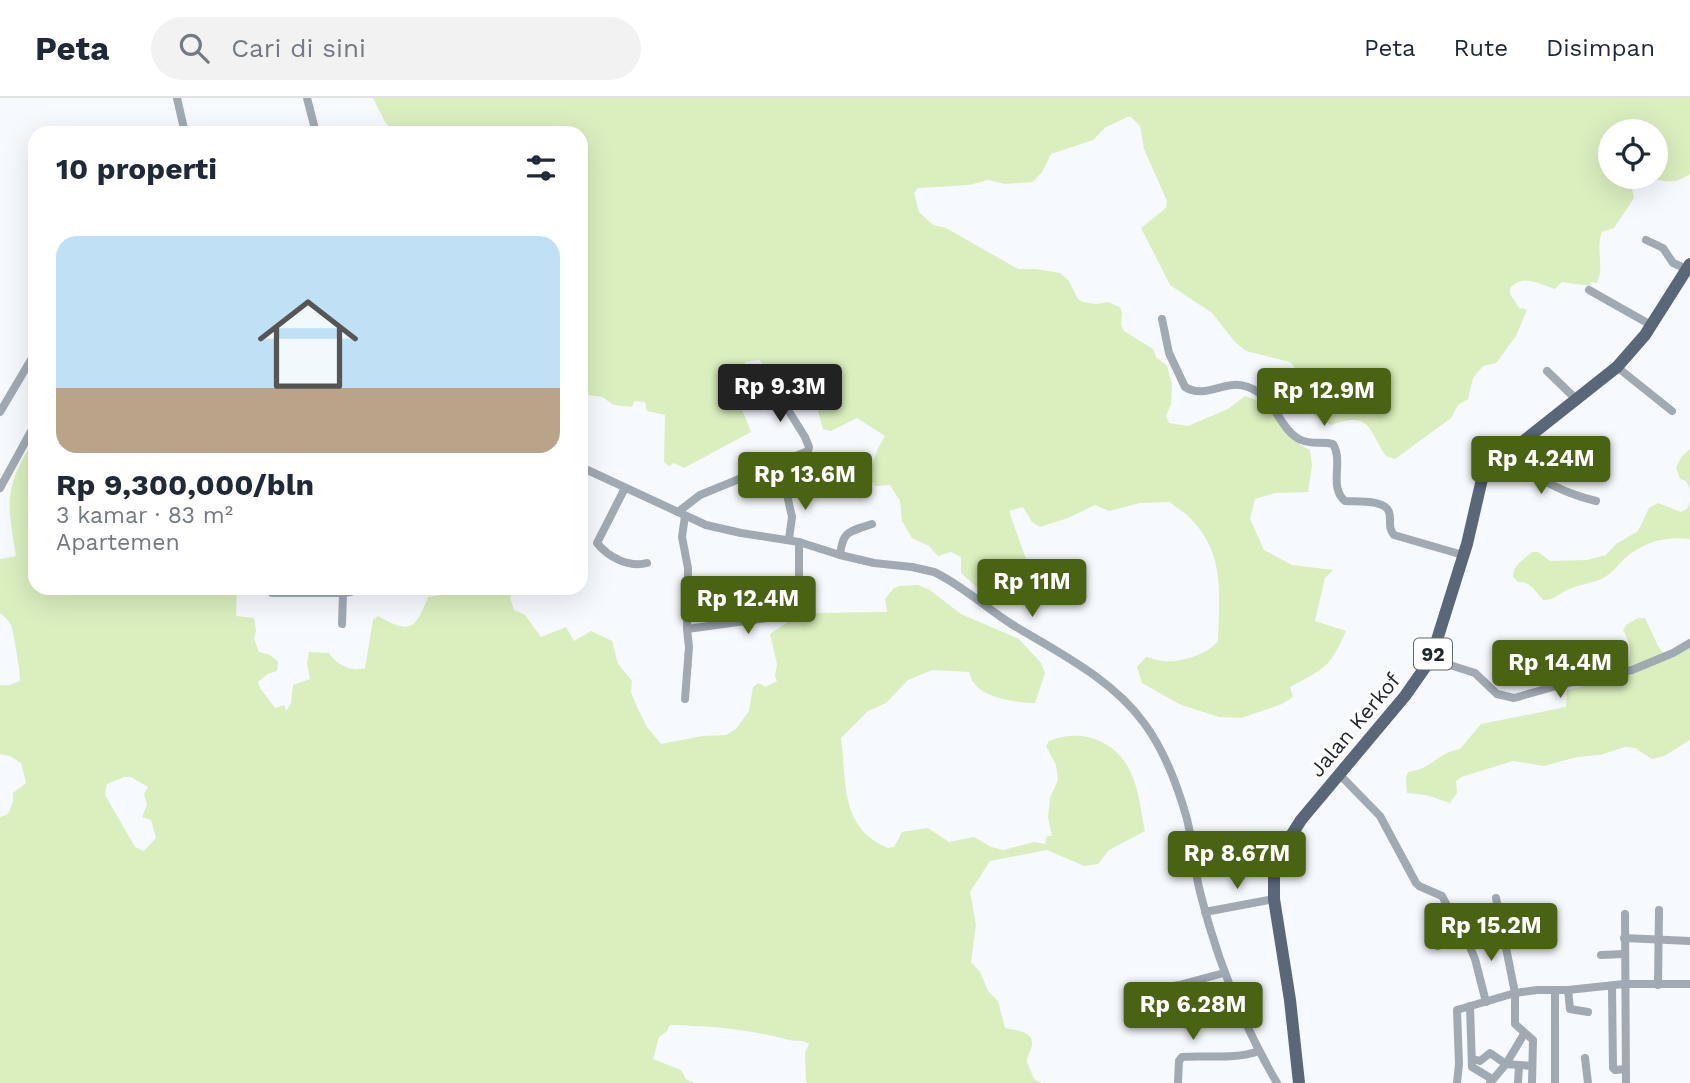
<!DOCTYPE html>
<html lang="id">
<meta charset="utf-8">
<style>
:root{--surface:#fff;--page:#f2f2f3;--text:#1f2937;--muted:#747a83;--line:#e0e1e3;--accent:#496313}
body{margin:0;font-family:"Work Sans",sans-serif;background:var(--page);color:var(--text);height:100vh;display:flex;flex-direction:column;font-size:26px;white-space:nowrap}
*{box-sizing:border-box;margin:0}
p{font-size:23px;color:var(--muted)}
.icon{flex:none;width:38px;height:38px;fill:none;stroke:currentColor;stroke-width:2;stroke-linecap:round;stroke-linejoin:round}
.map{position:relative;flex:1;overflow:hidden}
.side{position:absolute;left:28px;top:28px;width:560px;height:469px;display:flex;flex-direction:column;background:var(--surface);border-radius:21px;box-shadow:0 7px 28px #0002}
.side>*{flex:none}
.fabs{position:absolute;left:1598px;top:21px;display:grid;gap:14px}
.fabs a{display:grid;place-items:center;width:70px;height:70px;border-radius:50%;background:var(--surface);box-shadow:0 7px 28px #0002;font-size:35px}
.price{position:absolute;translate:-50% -60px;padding:0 16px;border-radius:7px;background:var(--accent);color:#fff;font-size:23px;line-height:46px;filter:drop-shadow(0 2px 4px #0008)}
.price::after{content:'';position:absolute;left:50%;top:42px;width:21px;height:16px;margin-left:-10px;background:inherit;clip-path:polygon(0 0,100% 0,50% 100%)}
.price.selected{background:#222;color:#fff}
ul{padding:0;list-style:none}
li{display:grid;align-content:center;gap:14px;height:371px;padding:0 28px}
li span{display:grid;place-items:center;height:217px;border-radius:21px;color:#555}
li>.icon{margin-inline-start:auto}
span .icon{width:126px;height:126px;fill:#fffc;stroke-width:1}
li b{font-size:30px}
h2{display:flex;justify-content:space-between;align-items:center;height:84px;padding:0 28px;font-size:30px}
header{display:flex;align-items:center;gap:42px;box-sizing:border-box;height:98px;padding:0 35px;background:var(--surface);border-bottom:2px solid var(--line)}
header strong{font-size:33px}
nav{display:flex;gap:38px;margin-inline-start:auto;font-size:24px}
.search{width:490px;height:63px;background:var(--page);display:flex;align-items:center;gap:18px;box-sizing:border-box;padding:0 24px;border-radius:38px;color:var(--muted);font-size:26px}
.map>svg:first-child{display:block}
</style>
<header>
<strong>Peta</strong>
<div class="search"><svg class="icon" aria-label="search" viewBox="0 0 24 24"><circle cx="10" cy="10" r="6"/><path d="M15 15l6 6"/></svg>Cari di sini</div>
<nav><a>Peta</a><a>Rute</a><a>Disimpan</a></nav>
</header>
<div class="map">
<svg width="1690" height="985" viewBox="0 0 1690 985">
<rect width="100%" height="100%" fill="#f6f9fe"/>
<!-- green -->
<g fill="#daeebe" fill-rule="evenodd">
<path d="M373,0H1690V76C1677,85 1666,85 1652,80L1641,89L1636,88L1632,91L1634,100L1614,130L1602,134C1595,154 1605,166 1597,185L1591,184L1590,188L1562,184L1555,191C1539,186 1523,175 1510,190V196L1520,211L1522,210L1527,212L1516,238L1496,265L1483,268L1473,280L1468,301L1458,307L1451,320L1395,361L1386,358C1367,330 1371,313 1331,327L1319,321L1295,297C1299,286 1300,273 1290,264L1246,253L1235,244L1212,215L1170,187L1141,130L1166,110L1167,103L1144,51L1140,28L1130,18L1106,29L1093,42L1051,56L1042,74L1033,84L1005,86L988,82L969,87L918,90L914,95L919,114L933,127L946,130L1018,171H1036L1060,175L1069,183L1078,201L1083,204L1096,206L1108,204L1120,209L1122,215L1121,227L1124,233L1153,251L1156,259L1167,268L1172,286L1171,306L1166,318L1169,325L1188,328L1228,311L1245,298C1281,308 1277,337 1310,352L1312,367L1308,394L1275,395L1255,401L1250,421L1264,452L1292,467L1333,472L1325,480L1315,523L1346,533C1329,571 1325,570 1290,589L1293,599L1282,606L1241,620L1219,619L1181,607L1142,585L1137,569L1146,559C1152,560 1158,563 1163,563C1180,565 1208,556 1218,543C1219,494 1226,454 1187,417C1181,412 1175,409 1170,404L1140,405L1109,413L1095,407L1068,420L1040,429L1032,424L1023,409L1009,413L1029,470L1008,484L997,499L982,494L961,475V459L951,454L938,458L929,448L912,440L902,423L900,403L890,387L876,388L868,380L878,350L885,338L857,320L831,333L823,331L816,306L805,294H789L759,262L745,264L746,290L736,296L751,334L684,370L674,365L669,368L664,364L665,317L647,313L645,304L634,303L632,309L614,307L602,299L581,296V35H397L385,24ZM1610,33H1656V79H1610Z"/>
<path d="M31,347L35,348V490H237L236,518L254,520L256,533L254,541L259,554L270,557L278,564L277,573L268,576L258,584L260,590L275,610L284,607L286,613L291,605L293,587L310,581L307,565L309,554L329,555C337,567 350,574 365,570L373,522L378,518C411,537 415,531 428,499L480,490H517L510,499L514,512L525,517L541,539L566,529L574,543L591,533L612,543L618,566L632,583L631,594L637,609L647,629L661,646L702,638L726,637L736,631L749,613L753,589L759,585L765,589L777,583L775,578L777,566L770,536L789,523L810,520L815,515L887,514L885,501L893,491L899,488L918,487L930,492L961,516L1019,541L1041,565L1045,575L1035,605C1018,605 984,600 974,585C971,582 971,578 969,574L932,572L908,582L886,605L868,613L841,640C847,684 839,730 888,750L894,749L902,734L928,730L949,744L974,739L991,749L1003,752L1034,744L1045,746L1047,738H1052L1048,719L1050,700L1058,682L1056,667L1046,648L1049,643C1083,629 1120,644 1133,680C1140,697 1141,715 1145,733L1109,752L1098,766L1084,768L1047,752L990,763L970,794L976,827L971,864L980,874L988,893L998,903L1005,930C1014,932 1034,933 1032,947C1031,953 1027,957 1027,964L1034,981L1042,985H808L806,984L805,955L809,946C802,941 796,944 789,942C746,931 714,928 670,927L667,933L659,939L653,961L681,972L686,981L694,985H0V719L8,716L13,704V695L26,685L21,665L10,658L0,656V587H10L20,583C21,578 13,531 11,527C9,523 4,518 0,515V461L16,458C8,407 3,392 31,347ZM124,679H131L148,689L144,696L147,707L142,719L151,722L156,740L144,753L135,749L105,697L107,686Z"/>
<polygon points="1690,351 1690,391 1686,383 1680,381 1676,369 1682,358"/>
<path d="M1690,404V441C1665,438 1643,444 1624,461C1619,466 1614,473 1608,477C1596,486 1581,485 1567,492C1559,496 1552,503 1543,502C1535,493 1530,483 1518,484L1513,479C1513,467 1523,462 1532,454H1538L1550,463L1587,462L1606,457L1616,446L1638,433L1649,410L1658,405L1681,414L1687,411Z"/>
<path d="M1638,520H1645L1658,548L1668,561L1690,549V642L1664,658L1652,661L1635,650L1625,649L1600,657L1577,659L1544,668L1513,663L1461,679L1456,683L1457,695L1450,705L1426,697L1407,695L1406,680L1408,674C1435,670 1436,655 1460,651L1481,626L1566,609L1567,592L1621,580C1631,561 1634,551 1623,532L1627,526Z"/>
</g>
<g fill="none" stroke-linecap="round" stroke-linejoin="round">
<!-- minor -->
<g stroke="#a1a9b3" stroke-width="8">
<polyline points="177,0 185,35"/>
<polyline points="307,0 316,35"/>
<polyline points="1646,142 1663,150 1673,165 1687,171"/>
<polyline points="1589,192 1651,227"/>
<path d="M1162,221L1169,255L1185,289C1206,302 1226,280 1248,289C1276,299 1278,331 1301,342C1312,347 1322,343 1333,346C1344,364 1328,388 1345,403C1356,404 1385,401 1389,414C1392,423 1387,428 1394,437L1463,457"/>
<polyline points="1617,269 1672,313"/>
<polyline points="1547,273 1577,302"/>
<polyline points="0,314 35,255"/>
<path d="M1510,353C1531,380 1564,395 1596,403"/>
<path d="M581,369L706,427L741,435L799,444L840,457L874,465L912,469L934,474C962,487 986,510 1013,527C1058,554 1112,581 1144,625C1164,652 1178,689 1187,721C1193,745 1194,770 1200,794C1217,862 1242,925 1277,985"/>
<polyline points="0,390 35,326"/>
<path d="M625,390L597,445C608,459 629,470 647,465"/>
<polyline points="678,414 700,397 808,353 809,349 805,339 775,291"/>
<polyline points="685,418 682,439 688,470 687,531 689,549 685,601"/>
<polyline points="789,441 792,419 786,392 810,379"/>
<path d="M840,457C843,432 849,434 872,426"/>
<polyline points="799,492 799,444"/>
<polyline points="272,495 343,495 351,494 353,490"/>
<polyline points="342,526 343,495"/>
<polyline points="687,531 805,515"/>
<polyline points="1431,561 1475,575 1497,596 1514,600 1567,585 1632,572 1673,555 1690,545"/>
<polyline points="1339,676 1380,718 1416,785 1419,788 1442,798 1451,815"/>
<polyline points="1496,800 1515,895 1515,926 1533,942 1532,985"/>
<polyline points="1205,814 1274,801"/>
<polyline points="1625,816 1626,985"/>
<polyline points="1461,828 1475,861 1486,904"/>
<polyline points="1624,840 1690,843"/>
<polyline points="1438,848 1465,838"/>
<polyline points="1601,857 1624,856"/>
<polyline points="1658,887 1659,812"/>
<polyline points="1612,888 1613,970 1615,972 1625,971"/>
<polyline points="1568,892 1570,911 1588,914"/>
<polyline points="1140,894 1179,887 1224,875"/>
<polyline points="1470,908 1472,969 1492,981"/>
<polyline points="1585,960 1588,985"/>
<polyline points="1473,961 1480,963 1490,955 1506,966 1532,968"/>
<path d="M1178,985L1179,963L1182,959C1209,957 1233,962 1259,953"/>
<polyline points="1457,985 1459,966 1457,912 1515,895 1537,892 1568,892 1624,886 1690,886"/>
<polyline points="1490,985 1506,966 1524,936"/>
<polyline points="1518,985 1519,968"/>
<polyline points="1555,985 1555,892"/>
</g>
<!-- primary -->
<polyline stroke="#596778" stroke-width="12" points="1299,985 1290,902 1274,801 1274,765 1301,722 1405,598 1431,561 1467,446 1482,381 1487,372 1617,269 1645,237 1690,166"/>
</g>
<g text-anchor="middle" stroke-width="6" stroke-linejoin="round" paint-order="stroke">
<!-- shield labels -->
<rect fill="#fff" stroke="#63686d" stroke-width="2" x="1414" y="540.5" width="38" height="31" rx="5"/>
<g font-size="19" font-weight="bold" fill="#20272f">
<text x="1433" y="563">92</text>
</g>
<!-- street labels -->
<g font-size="21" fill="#20272f" stroke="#fff">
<text transform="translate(1355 627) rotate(-50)" y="7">Jalan Kerkof</text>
</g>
</g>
</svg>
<div class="fabs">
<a><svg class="icon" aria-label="locate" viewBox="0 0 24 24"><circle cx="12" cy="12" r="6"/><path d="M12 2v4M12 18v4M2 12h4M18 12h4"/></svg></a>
</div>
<b class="price selected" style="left:780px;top:326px">Rp 9.3M</b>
<b class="price" style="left:1324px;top:330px">Rp 12.9M</b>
<b class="price" style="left:1541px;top:398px">Rp 4.24M</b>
<b class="price" style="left:805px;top:414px">Rp 13.6M</b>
<b class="price" style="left:1032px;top:521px">Rp 11M</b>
<b class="price" style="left:748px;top:538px">Rp 12.4M</b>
<b class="price" style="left:1560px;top:602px">Rp 14.4M</b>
<b class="price" style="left:1237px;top:793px">Rp 8.67M</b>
<b class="price" style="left:1491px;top:865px">Rp 15.2M</b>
<b class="price" style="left:1193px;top:944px">Rp 6.28M</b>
<section class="side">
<h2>10 properti<svg class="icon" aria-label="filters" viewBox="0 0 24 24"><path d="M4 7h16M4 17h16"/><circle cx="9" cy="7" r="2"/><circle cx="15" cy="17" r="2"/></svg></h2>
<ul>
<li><span style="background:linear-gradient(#bfe0f5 70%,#b9a48a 0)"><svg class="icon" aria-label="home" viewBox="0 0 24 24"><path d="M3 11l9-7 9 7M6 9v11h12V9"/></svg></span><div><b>Rp 9,300,000/bln</b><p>3 kamar · 83 m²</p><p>Apartemen</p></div></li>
</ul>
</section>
</div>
